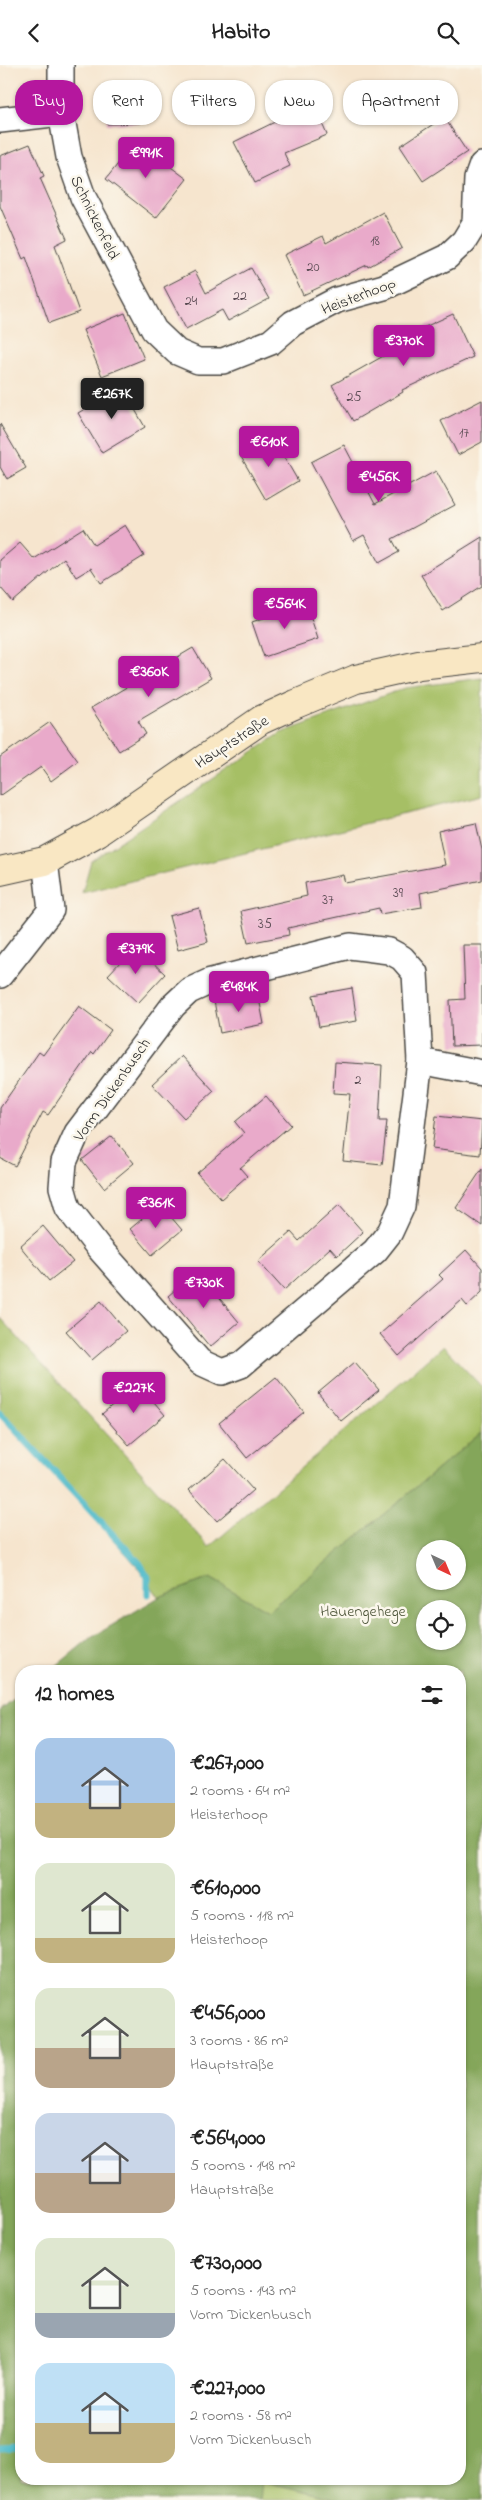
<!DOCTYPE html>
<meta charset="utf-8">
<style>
:root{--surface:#fff;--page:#f2f2f2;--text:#222;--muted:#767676;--accent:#b5179e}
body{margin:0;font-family:"Indie Flower",sans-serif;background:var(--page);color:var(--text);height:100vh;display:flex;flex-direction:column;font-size:19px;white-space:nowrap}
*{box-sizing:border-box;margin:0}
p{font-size:16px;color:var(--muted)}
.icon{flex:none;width:28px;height:28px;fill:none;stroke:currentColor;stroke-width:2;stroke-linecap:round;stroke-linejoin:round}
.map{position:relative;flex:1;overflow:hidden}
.side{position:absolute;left:15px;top:1600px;width:451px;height:820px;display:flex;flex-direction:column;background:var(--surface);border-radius:20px;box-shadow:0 1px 4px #0004}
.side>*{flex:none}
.top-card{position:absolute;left:15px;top:15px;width:452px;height:45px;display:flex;gap:10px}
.needle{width:32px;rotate:136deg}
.fabs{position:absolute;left:416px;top:1475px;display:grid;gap:10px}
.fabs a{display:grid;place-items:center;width:50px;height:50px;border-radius:50%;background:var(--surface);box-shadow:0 1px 4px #0004;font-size:25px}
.price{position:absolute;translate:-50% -42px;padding:0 11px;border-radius:5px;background:var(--accent);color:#fff;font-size:16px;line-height:32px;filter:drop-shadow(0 1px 2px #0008)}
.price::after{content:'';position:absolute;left:50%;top:30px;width:15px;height:11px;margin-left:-8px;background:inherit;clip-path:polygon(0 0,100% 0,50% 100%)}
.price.on{background:#222;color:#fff}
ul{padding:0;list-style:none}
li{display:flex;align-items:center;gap:15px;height:125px;padding:0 20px}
li span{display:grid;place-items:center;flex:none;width:140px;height:100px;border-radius:15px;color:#555}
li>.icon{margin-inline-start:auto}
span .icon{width:60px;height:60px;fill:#fffc;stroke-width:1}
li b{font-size:21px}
h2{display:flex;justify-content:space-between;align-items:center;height:60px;padding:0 20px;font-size:21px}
.pill{padding:0 18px;border-radius:20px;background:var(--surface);box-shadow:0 1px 4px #0004;font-size:18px;line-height:45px}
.pill.on{background:var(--accent);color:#fff}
header{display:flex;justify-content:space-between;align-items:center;height:65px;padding:0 20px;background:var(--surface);font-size:22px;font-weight:700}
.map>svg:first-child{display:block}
</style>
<header><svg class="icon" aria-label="back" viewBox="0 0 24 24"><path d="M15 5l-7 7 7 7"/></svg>Habito<svg class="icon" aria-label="search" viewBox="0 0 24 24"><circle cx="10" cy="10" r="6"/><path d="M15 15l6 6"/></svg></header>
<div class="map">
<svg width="482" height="2435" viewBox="0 0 482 2435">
<rect width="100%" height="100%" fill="#fbf7ec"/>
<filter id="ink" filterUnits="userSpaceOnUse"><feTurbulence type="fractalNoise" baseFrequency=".02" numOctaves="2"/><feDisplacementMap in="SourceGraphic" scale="10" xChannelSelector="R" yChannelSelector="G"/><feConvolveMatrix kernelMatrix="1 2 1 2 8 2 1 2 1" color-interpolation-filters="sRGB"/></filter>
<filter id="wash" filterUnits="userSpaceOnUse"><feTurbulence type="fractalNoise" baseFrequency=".0096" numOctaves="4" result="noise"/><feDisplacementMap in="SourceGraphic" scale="20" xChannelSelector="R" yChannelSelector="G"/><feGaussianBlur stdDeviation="1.12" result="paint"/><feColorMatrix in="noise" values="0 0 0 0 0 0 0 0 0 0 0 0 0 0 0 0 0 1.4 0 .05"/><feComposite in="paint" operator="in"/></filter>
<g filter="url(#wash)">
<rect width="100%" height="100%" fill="#f6e5ce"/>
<!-- green -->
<g fill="#a6bf65" stroke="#687548">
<polygon points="482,613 482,730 82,828 91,796 281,668 405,623"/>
<polygon points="0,1253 209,1482 443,1281 482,1322 482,1367 268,1546 210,1513 159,1532 137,1501 0,1348"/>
<polygon points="261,2416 342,2435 260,2435"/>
</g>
<!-- forest -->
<path fill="#84a65a" stroke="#586842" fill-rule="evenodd" d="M482,1367V2435H342L262,2416L260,2435H0V1646L21,1629V2414H460V1606H50L89,1574L159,1532L210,1513L268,1546ZM425,1484H458V1516H425ZM425,1544H458V1576H425Z"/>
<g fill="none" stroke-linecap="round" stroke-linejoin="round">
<!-- stream -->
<g stroke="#4ebac9" stroke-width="7">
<polyline points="0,1348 140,1499 148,1512 148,1529"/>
<polyline points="0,2385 21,2384"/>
</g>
</g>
<g id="blocks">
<!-- building -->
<g fill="#e9aaca">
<polygon points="306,21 327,70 284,88 290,101 255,118 234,77 287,51 280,32"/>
<polygon points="140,30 140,58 107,59 106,31"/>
<polygon points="444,52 467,87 423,116 400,81"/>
<polygon points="136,76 187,114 156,153 106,114"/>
<polygon points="30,79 44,111 40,113 67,174 55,180 79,247 49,258 26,192 23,194 0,141 0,91"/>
<polygon points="383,147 402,183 368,202 367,200 303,230 284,190 323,171 326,178"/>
<polygon points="251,203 269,234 228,256 222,245 186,264 164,222 195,206 206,228"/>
<polygon points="125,248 144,294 102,311 83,265"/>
<polygon points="453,249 473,292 402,325 403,327 353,356 332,320 410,276 407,270"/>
<polygon points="122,322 145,362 102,388 78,348"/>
<polygon points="482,335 482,377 458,390 441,356"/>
<polygon points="0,359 26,403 7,414 0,402"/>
<polygon points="272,371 298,416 266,435 240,390"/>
<polygon points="344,380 375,439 436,406 455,440 392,474 399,487 379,498 364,470 353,476 311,397"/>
<polygon points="125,460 144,491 101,518 91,503 76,512 64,493 13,537 0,522 0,495 20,478 34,494 83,463 94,480"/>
<polygon points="482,472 482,521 443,546 421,510"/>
<polygon points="306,538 318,574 264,592 252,557"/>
<polygon points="193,583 211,613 138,656 146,669 119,686 91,643"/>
<polygon points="50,657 78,696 51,716 41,702 0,731 0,692"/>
<polygon points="476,758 482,785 482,815 420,828 422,842 380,849 379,843 288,863 289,870 248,878 241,846 307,831 305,818 343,810 345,818 445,800 438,766"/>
<polygon points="199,843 208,877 178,885 169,851"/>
<polygon points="463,880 482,880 482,980 452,981 450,935 465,934"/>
<polygon points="135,881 165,909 138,938 108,910"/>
<polygon points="352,923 357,956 319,962 313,930"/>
<polygon points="258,928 264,959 220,968 214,936"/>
<polygon points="79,941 111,965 94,989 92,987 48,1050 43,1047 15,1101 0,1093 0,1043 39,987 43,990"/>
<polygon points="182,991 214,1026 184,1053 152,1019"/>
<polygon points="335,997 382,1000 379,1056 387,1056 382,1100 343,1096 350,1029 333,1028"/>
<polygon points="266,1031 291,1060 240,1103 247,1111 221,1134 197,1108 244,1068 235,1057"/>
<polygon points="436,1051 482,1056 480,1090 432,1084"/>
<polygon points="112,1071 134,1098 104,1123 82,1095"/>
<polygon points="482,1104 482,1161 456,1143"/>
<polygon points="160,1139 182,1165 152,1190 130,1164"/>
<polygon points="339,1140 363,1167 337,1191 330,1183 284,1225 258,1196 291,1167 299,1176"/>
<polygon points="43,1161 73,1197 49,1216 20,1181"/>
<polygon points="466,1185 482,1203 482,1227 467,1241 462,1235 399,1291 380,1269 443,1214 439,1210"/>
<polygon points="197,1206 239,1257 210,1282 168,1231"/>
<polygon points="101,1236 126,1266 92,1295 66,1266"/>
<polygon points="355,1297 379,1325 341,1356 318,1328"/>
<polygon points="276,1312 304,1347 247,1393 219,1358"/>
<polygon points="138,1318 165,1350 129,1380 102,1349"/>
<polygon points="225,1394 253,1425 217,1456 189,1425"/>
</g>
</g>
</g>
<g filter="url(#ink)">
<use href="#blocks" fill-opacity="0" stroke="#494743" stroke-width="1"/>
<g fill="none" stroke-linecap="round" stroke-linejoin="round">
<!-- minor casing -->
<g stroke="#494743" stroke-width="28">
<g id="minor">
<polyline points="61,0 61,48 69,92 83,132 154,265 177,287 198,296 223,296 271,277 293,258 337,235 384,222 447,192 464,176 475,158 477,114 482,100"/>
<polyline points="0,55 61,48"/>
<polygon points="350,881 389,886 402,893 415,908 420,996 402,1141 390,1167 375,1186 241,1300 222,1307 200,1297 99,1183 68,1143 62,1122 64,1097 77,1068 173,941 189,926 211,916"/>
<polyline points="0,910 51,845 45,796"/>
<polyline points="420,996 482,1008"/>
</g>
</g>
<!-- secondary casing -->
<g stroke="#494743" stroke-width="30">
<polyline id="secondary" points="0,806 45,796 98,767 261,655 296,639 356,614 419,600 482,593"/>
</g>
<!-- minor -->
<use href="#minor" stroke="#fff" stroke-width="25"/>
<!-- secondary -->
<use href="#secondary" stroke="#f9e7c3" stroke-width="28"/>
</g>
</g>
<g text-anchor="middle" stroke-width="5" stroke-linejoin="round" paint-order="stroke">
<!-- number labels -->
<g font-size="14" fill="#5a4b53">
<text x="375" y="180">18</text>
<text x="313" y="206">20</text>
<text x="240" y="235">22</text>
<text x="191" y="240">24</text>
<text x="354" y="336">25</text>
<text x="464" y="372">17</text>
<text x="398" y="832">39</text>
<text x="328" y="839">37</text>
<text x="265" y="863">35</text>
<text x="358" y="1019">2</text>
</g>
<!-- street labels -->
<g font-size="16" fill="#2b2b2b" stroke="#fbf7ec">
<text transform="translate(96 152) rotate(64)" y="6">Schnickenfeld</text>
<text transform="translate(358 230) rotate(-21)" y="6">Heisterhoop</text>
<text transform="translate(231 676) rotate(-33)" y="6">Hauptstraße</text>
<text transform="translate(111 1024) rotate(-55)" y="6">Vorm Dickenbusch</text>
</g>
<!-- park labels -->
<g font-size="16" fill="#50573c" stroke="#fbf7ec">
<text x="363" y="1551">Hauengehege</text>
</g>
</g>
</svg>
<div class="fabs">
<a><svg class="needle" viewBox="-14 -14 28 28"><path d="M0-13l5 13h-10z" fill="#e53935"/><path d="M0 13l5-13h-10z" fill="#767676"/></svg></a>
<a><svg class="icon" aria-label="locate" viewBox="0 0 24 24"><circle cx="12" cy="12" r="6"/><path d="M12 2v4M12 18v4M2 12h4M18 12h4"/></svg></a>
</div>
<b class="price" style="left:146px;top:114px">€991K</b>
<b class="price" style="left:404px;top:302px">€370K</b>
<b class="price on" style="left:112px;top:355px">€267K</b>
<b class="price" style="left:269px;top:403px">€610K</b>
<b class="price" style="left:379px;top:438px">€456K</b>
<b class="price" style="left:285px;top:565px">€564K</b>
<b class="price" style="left:149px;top:633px">€360K</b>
<b class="price" style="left:136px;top:910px">€379K</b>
<b class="price" style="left:239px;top:948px">€484K</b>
<b class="price" style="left:156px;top:1164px">€361K</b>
<b class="price" style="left:204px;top:1244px">€730K</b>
<b class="price" style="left:134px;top:1349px">€227K</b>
<div class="top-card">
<a class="pill on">Buy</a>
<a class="pill">Rent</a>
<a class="pill">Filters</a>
<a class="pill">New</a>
<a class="pill">Apartment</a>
</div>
<section class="side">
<h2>12 homes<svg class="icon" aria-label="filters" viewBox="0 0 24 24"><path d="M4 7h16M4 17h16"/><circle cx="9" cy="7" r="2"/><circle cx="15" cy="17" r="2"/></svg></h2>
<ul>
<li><span style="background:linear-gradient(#a9c7e8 65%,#c2b280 0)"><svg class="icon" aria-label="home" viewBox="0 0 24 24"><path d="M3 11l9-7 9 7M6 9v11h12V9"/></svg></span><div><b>€267,000</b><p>2 rooms · 64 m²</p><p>Heisterhoop</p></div></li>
<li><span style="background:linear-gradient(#dfe7d0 75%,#c2b280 0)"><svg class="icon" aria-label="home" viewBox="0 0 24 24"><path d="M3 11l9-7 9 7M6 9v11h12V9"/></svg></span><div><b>€610,000</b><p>5 rooms · 118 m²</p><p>Heisterhoop</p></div></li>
<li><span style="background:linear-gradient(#dfe7d0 60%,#b9a48a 0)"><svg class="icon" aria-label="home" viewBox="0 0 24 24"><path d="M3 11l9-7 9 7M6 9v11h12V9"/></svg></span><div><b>€456,000</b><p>3 rooms · 86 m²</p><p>Hauptstraße</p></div></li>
<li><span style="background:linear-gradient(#c9d6e8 60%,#b9a48a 0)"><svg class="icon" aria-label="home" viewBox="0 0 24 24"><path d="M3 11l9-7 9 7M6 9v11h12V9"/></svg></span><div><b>€564,000</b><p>5 rooms · 148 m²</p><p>Hauptstraße</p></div></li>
<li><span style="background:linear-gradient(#dfe7d0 75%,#9aa5b1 0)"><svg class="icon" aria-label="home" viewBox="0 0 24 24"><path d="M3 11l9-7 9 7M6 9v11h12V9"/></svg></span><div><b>€730,000</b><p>5 rooms · 143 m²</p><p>Vorm Dickenbusch</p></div></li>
<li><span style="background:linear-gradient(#bfe0f5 60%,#c2b280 0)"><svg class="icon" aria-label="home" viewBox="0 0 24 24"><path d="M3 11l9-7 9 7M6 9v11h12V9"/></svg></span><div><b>€227,000</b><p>2 rooms · 58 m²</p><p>Vorm Dickenbusch</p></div></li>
</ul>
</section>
</div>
